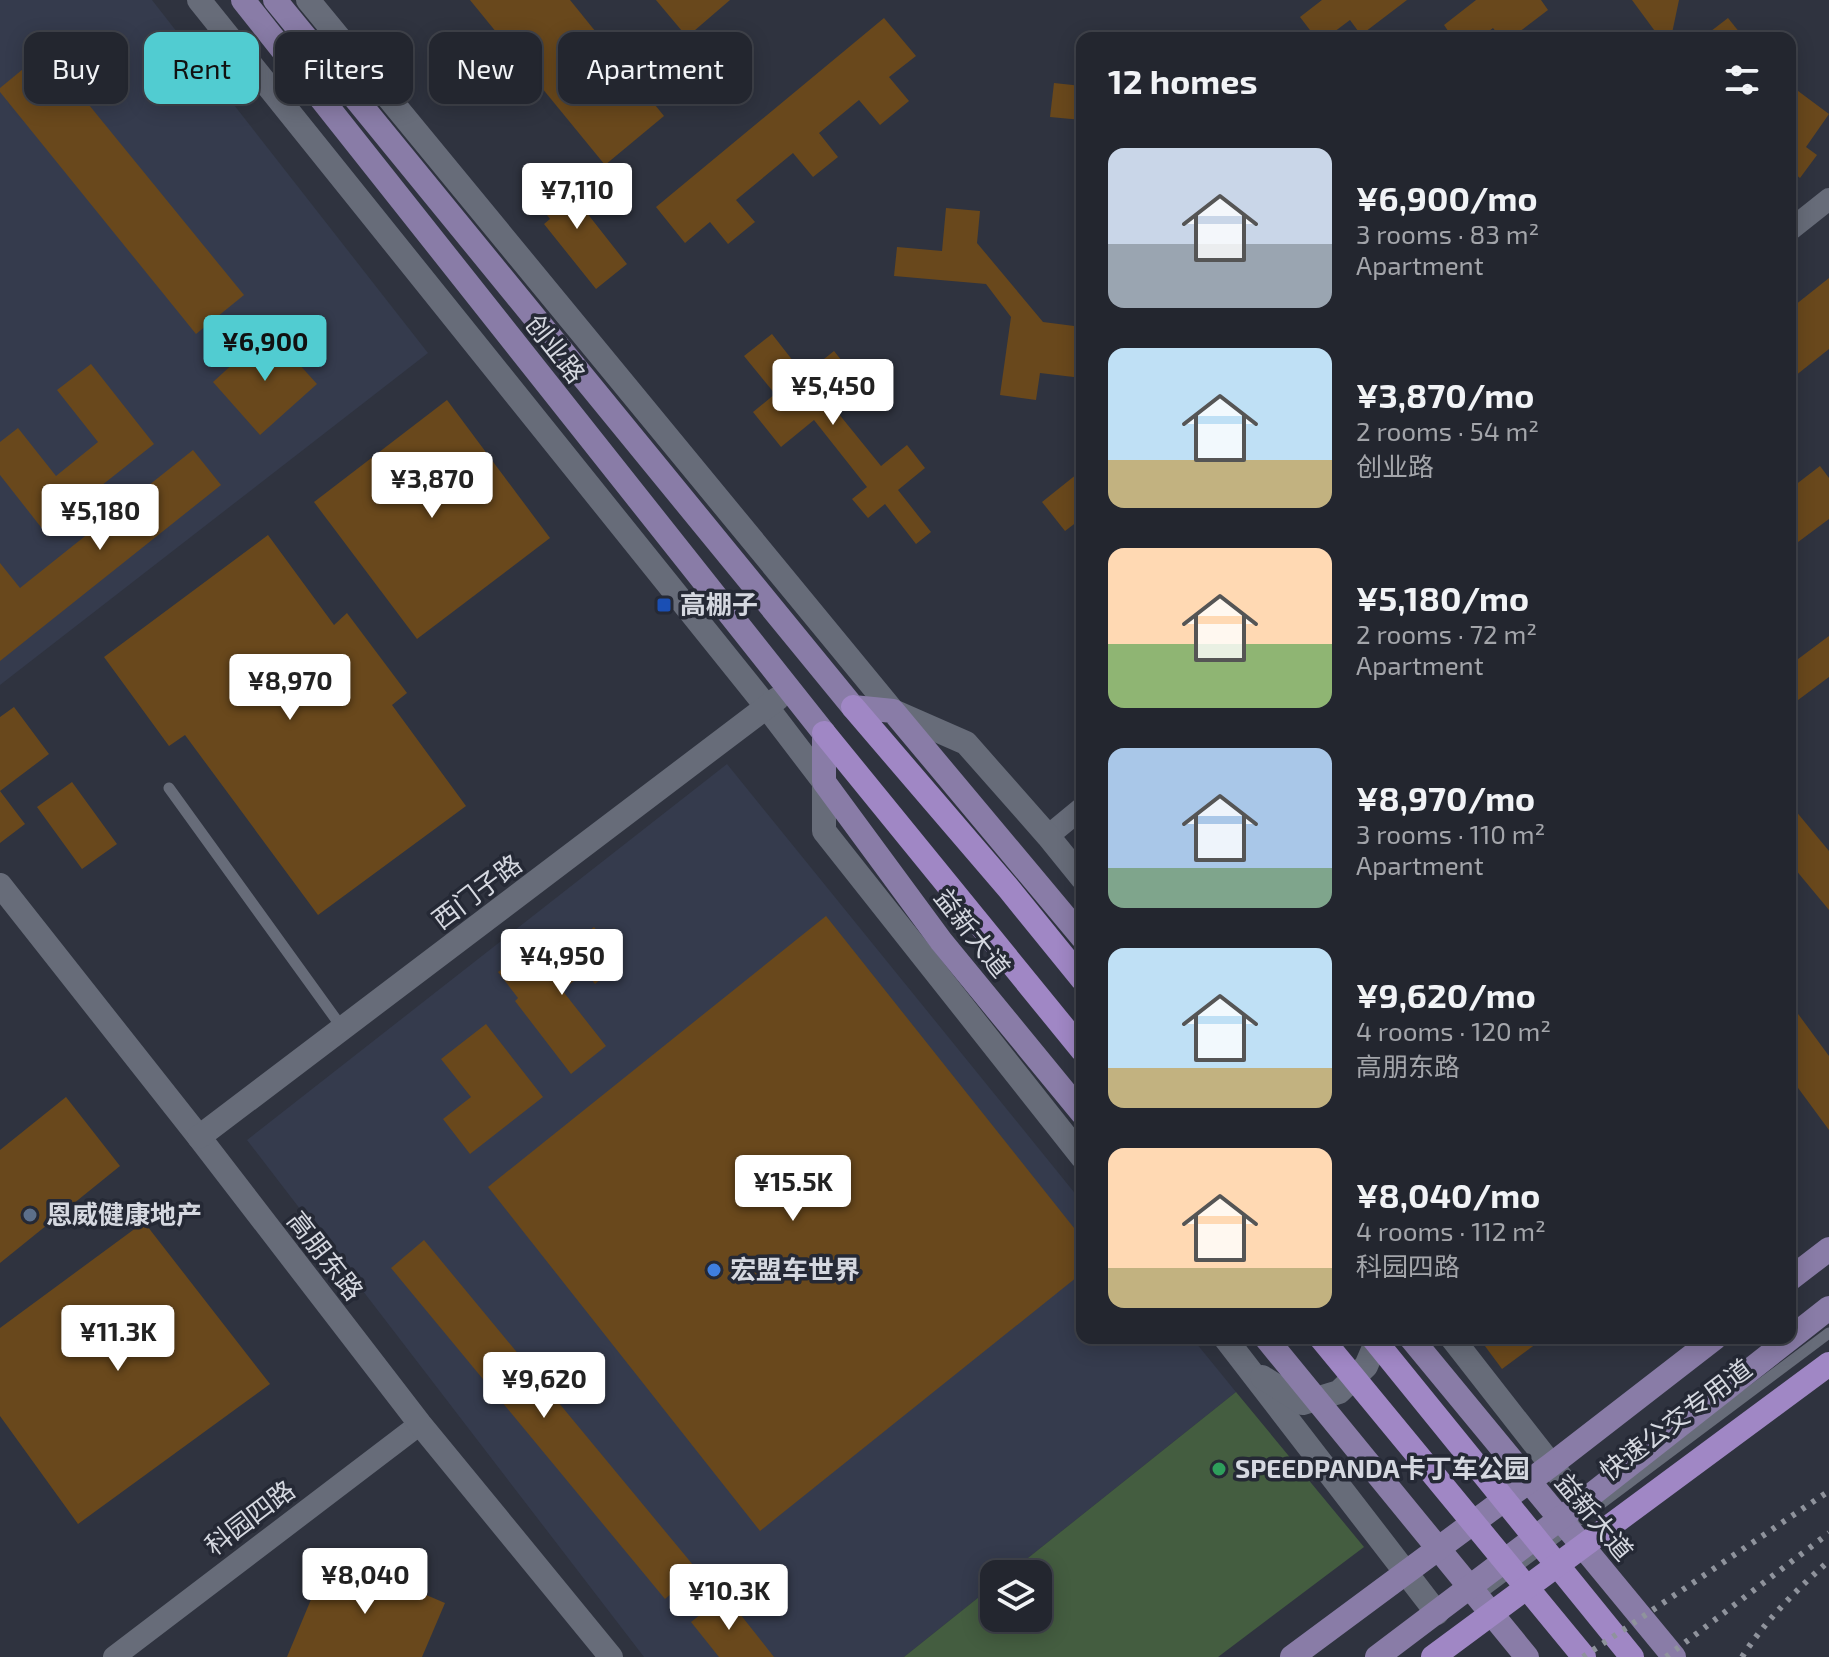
<!DOCTYPE html>
<meta charset="utf-8">
<style>
:root{--surface:#23262f;--page:#2f323b;--text:#f1f3f6;--muted:#a3a5aa;--line:#40434b;--accent:#51ccd1}
body{margin:0;font-family:"Exo 2","Noto Sans SC",sans-serif;background:var(--page);color:var(--text);height:100vh;display:flex;flex-direction:column;font-size:30px;white-space:nowrap}
*{box-sizing:border-box;margin:0}
p{font-size:26px;color:var(--muted)}
.icon{flex:none;width:44px;height:44px;fill:none;stroke:currentColor;stroke-width:2;stroke-linecap:round;stroke-linejoin:round}
.map{position:relative;flex:1;overflow:hidden}
.sheet{position:absolute;left:1076px;top:32px;width:720px;height:1312px;display:flex;flex-direction:column;background:var(--surface);border-radius:16px;box-shadow:0 4px 20px #0003,0 0 0 2px var(--line)}
.sheet>*{flex:none}
.guide{position:absolute;left:24px;top:32px;width:760px;height:72px;display:flex;gap:16px}
.controls{position:absolute;left:980px;top:1560px;display:grid;gap:16px}
.controls a{display:grid;place-items:center;width:72px;height:72px;border-radius:16px;background:var(--surface);box-shadow:0 4px 20px #0003,0 0 0 2px var(--line);font-size:40px}
.price{position:absolute;translate:-50% -68px;padding:0 18px;border-radius:8px;background:#fff;color:#222;font-size:26px;line-height:52px;filter:drop-shadow(0 2px 4px #0008)}
.price::after{content:'';position:absolute;left:50%;top:48px;width:24px;height:18px;margin-left:-12px;background:inherit;clip-path:polygon(0 0,100% 0,50% 100%)}
.price.selected{background:var(--accent);color:#111}
ul{padding:0;list-style:none}
li{display:flex;align-items:center;gap:24px;height:200px;padding:0 32px}
li span{display:grid;place-items:center;flex:none;width:224px;height:160px;border-radius:16px;color:#555}
li>.icon{margin-inline-start:auto}
span .icon{width:96px;height:96px;fill:#fffc;stroke-width:1}
li b{font-size:34px}
h2{display:flex;justify-content:space-between;align-items:center;height:96px;padding:0 32px;font-size:34px}
.chip{padding:0 28px;border-radius:16px;background:var(--surface);box-shadow:0 4px 20px #0003,0 0 0 2px var(--line);font-size:28px;line-height:72px}
.chip.selected{background:var(--accent);color:#111}
.map>svg:first-child{display:block}
</style>
<div class="map">
<svg width="1829" height="1657" viewBox="0 0 1829 1657">
<rect width="100%" height="100%" fill="#2f333f"/>
<!-- built -->
<g fill="#353b4d">
<polygon points="0,0 152,0 428,353 0,685"/>
<polygon points="727,764 1082,1202 1082,1338 1192,1338 1236,1392 1008,1574 994,1574 994,1585 904,1657 644,1657 247,1140"/>
</g>
<!-- green -->
<polygon fill="#445d40" points="1236,1392 1364,1547 1218,1657 904,1657 994,1585 994,1618 1038,1618 1038,1574 1008,1574"/>
<!-- building -->
<g fill="#69481c">
<polygon points="470,0 570,0 664,116 605,165"/>
<polygon points="656,0 730,0 687,37"/>
<polygon points="1322,0 1407,0 1361,35 1350,20 1326,38 1316,38 1300,17"/>
<polygon points="1476,0 1541,0 1548,10 1511,38 1501,38 1493,28 1480,38 1453,38 1444,25"/>
<polygon points="1632,0 1679,0 1671,38 1660,38"/>
<polygon points="884,18 916,56 889,77 909,101 880,125 859,100 819,133 838,157 813,177 793,153 736,200 755,222 728,244 710,222 685,243 656,207"/>
<polygon points="1728,18 1744,38 1702,38"/>
<polygon points="45,51 244,295 196,334 0,92 0,88"/>
<polygon points="1054,83 1082,86 1082,120 1050,117"/>
<polygon points="1790,85 1829,114 1806,147 1817,155 1800,178 1790,170"/>
<polygon points="554,171 627,264 596,289 544,224 550,219 529,191"/>
<polygon points="946,208 980,211 977,243 1043,322 1082,327 1082,378 1040,373 1036,400 1000,395 1011,317 986,284 894,276 897,247 942,251"/>
<polygon points="1829,278 1829,349 1790,380 1790,309"/>
<polygon points="269,331 317,384 260,435 213,382"/>
<polygon points="772,334 804,375 834,351 862,386 834,408 881,466 907,445 925,468 898,490 931,532 916,544 885,504 868,518 852,499 867,487 814,420 781,447 753,412 775,394 744,356"/>
<polygon points="91,364 154,444 44,531 0,475 0,442 18,428 56,476 98,442 57,390"/>
<polygon points="447,400 550,538 417,639 314,502"/>
<polygon points="193,450 221,485 0,661 0,563 20,588"/>
<polygon points="1820,466 1829,478 1829,519 1790,548 1790,489"/>
<polygon points="1082,470 1082,518 1065,531 1042,502"/>
<polygon points="268,535 334,625 347,613 407,693 392,705 466,806 318,915 185,735 169,746 104,657"/>
<polygon points="1829,636 1829,677 1790,706 1790,665"/>
<polygon points="14,707 49,754 0,791 25,824 0,843 0,717"/>
<polygon points="72,782 117,844 82,869 37,807"/>
<polygon points="1790,804 1829,851 1829,910 1790,863"/>
<polygon points="826,916 1082,1238 1082,1273 760,1531 488,1187"/>
<polygon points="594,927 622,962 595,984 586,972 562,990 606,1046 571,1074 515,1001 518,998 498,972 526,950 548,978 572,959 565,950"/>
<polygon points="1790,1003 1829,1056 1829,1130 1790,1077"/>
<polygon points="486,1024 543,1097 470,1154 443,1119 471,1097 441,1059"/>
<polygon points="66,1097 120,1166 0,1263 0,1150"/>
<polygon points="144,1222 270,1384 78,1524 0,1416 0,1328"/>
<polygon points="424,1240 698,1571 665,1599 391,1268"/>
<polygon points="1479,1338 1544,1338 1502,1369"/>
<polygon points="330,1554 445,1603 422,1657 287,1657"/>
<polygon points="725,1595 774,1657 719,1657 691,1622"/>
</g>
<g fill="none" stroke-linecap="round" stroke-linejoin="round">
<!-- lane -->
<g stroke="#676c79" stroke-width="11">
<polyline points="169,788 343,1029"/>
<polyline points="1483,1592 1829,1333"/>
</g>
<!-- street -->
<g stroke="#676c79" stroke-width="22">
<polyline points="1790,230 1829,199"/>
<polyline points="1048,836 1082,808"/>
<polyline points="114,1657 420,1424"/>
</g>
<!-- secondary -->
<g stroke="#676c79" stroke-width="24">
<polyline points="199,0 766,706 824,782 824,831 1082,1157"/>
<polyline points="308,0 893,711 966,743 1048,836 1082,878"/>
<polyline points="0,885 199,1137 420,1424 611,1657"/>
<polyline points="199,1137 777,699"/>
<polyline points="1225,1338 1437,1613"/>
<polyline points="1452,1338 1581,1503"/>
<polyline points="1262,1377 1303,1403 1339,1392 1366,1366 1378,1338"/>
</g>
<!-- primary -->
<g stroke="#897ca7" stroke-width="24">
<polyline points="243,0 824,733 824,782 941,941 1082,1113"/>
<polyline points="275,0 853,707 893,711 1082,937"/>
<polyline points="1790,1279 1829,1249"/>
<polyline points="1266,1338 1527,1657"/>
<polyline points="1411,1338 1674,1657"/>
<polyline points="1292,1657 1551,1465 1715,1338"/>
<polyline points="1377,1657 1581,1503 1829,1308"/>
</g>
<!-- highway -->
<g stroke="#a087c5" stroke-width="24">
<polyline points="853,707 1009,889 1082,979"/>
<polyline points="824,733 1082,1050"/>
<polyline points="1321,1338 1584,1657"/>
<polyline points="1373,1338 1632,1657"/>
<polyline points="1433,1657 1829,1364"/>
</g>
<!-- rail -->
<g stroke="#8f939c" stroke-width="6" stroke-dasharray="4 8" stroke-linecap="butt">
<polyline points="1583,1657 1829,1491"/>
<polyline points="1666,1657 1829,1533"/>
<path d="M1742,1657C1764,1622 1798,1588 1829,1561"/>
</g>
</g>
<!-- markers -->
<rect fill="#1a4fb4" stroke="#252935" stroke-width="3" x="656" y="597" width="16" height="16" rx="4"/>
<circle fill="#5c6f8a" stroke="#252935" stroke-width="3" cx="30" cy="1215" r="8"/>
<circle fill="#3f7fe0" stroke="#252935" stroke-width="3" cx="714" cy="1270" r="8"/>
<circle fill="#2e9e5b" stroke="#252935" stroke-width="3" cx="1219" cy="1469" r="8"/>
<g text-anchor="middle" stroke-width="7" stroke-linejoin="round" paint-order="stroke">
<!-- street labels -->
<g font-size="26" fill="#d5d8e0" stroke="#252935">
<text transform="translate(555 349) rotate(52)" y="9">创业路</text>
<text transform="translate(477 892) rotate(-37)" y="9">西门子路</text>
<text transform="translate(972 933) rotate(52)" y="9">益新大道</text>
<text transform="translate(325 1256) rotate(52)" y="9">高朋东路</text>
<text transform="translate(1676 1420) rotate(-37)" y="9">快速公交专用道</text>
<text transform="translate(1594 1517) rotate(50)" y="9">益新大道</text>
<text transform="translate(250 1518) rotate(-37)" y="9">科园四路</text>
</g>
<!-- poi labels -->
<g font-size="26" font-weight="bold" fill="#d5d8e0" stroke="#252935" text-anchor="start">
<text x="680" y="614">高棚子</text>
<text x="46" y="1224">恩威健康地产</text>
<text x="730" y="1279">宏盟车世界</text>
<text x="1235" y="1478">SPEEDPANDA卡丁车公园</text>
</g>
</g>
</svg>
<div class="controls">
<a><svg class="icon" aria-label="layers" viewBox="0 0 24 24"><path d="M12 4l9 5-9 5-9-5zM3 14l9 5 9-5"/></svg></a>
</div>
<b class="price" style="left:577px;top:231px">¥7,110</b>
<b class="price selected" style="left:265px;top:383px">¥6,900</b>
<b class="price" style="left:833px;top:427px">¥5,450</b>
<b class="price" style="left:432px;top:520px">¥3,870</b>
<b class="price" style="left:100px;top:552px">¥5,180</b>
<b class="price" style="left:290px;top:722px">¥8,970</b>
<b class="price" style="left:562px;top:997px">¥4,950</b>
<b class="price" style="left:793px;top:1223px">¥15.5K</b>
<b class="price" style="left:118px;top:1373px">¥11.3K</b>
<b class="price" style="left:544px;top:1420px">¥9,620</b>
<b class="price" style="left:365px;top:1616px">¥8,040</b>
<b class="price" style="left:729px;top:1632px">¥10.3K</b>
<div class="guide">
<a class="chip">Buy</a>
<a class="chip selected">Rent</a>
<a class="chip">Filters</a>
<a class="chip">New</a>
<a class="chip">Apartment</a>
</div>
<section class="sheet">
<h2>12 homes<svg class="icon" aria-label="filters" viewBox="0 0 24 24"><path d="M4 7h16M4 17h16"/><circle cx="9" cy="7" r="2"/><circle cx="15" cy="17" r="2"/></svg></h2>
<ul>
<li><span style="background:linear-gradient(#c9d6e8 60%,#9aa5b1 0)"><svg class="icon" aria-label="home" viewBox="0 0 24 24"><path d="M3 11l9-7 9 7M6 9v11h12V9"/></svg></span><div><b>¥6,900/mo</b><p>3 rooms · 83 m²</p><p>Apartment</p></div></li>
<li><span style="background:linear-gradient(#bfe0f5 70%,#c2b280 0)"><svg class="icon" aria-label="home" viewBox="0 0 24 24"><path d="M3 11l9-7 9 7M6 9v11h12V9"/></svg></span><div><b>¥3,870/mo</b><p>2 rooms · 54 m²</p><p>创业路</p></div></li>
<li><span style="background:linear-gradient(#ffd9b3 60%,#8fb573 0)"><svg class="icon" aria-label="home" viewBox="0 0 24 24"><path d="M3 11l9-7 9 7M6 9v11h12V9"/></svg></span><div><b>¥5,180/mo</b><p>2 rooms · 72 m²</p><p>Apartment</p></div></li>
<li><span style="background:linear-gradient(#a9c7e8 75%,#7fa58c 0)"><svg class="icon" aria-label="home" viewBox="0 0 24 24"><path d="M3 11l9-7 9 7M6 9v11h12V9"/></svg></span><div><b>¥8,970/mo</b><p>3 rooms · 110 m²</p><p>Apartment</p></div></li>
<li><span style="background:linear-gradient(#bfe0f5 75%,#c2b280 0)"><svg class="icon" aria-label="home" viewBox="0 0 24 24"><path d="M3 11l9-7 9 7M6 9v11h12V9"/></svg></span><div><b>¥9,620/mo</b><p>4 rooms · 120 m²</p><p>高朋东路</p></div></li>
<li><span style="background:linear-gradient(#ffd9b3 75%,#c2b280 0)"><svg class="icon" aria-label="home" viewBox="0 0 24 24"><path d="M3 11l9-7 9 7M6 9v11h12V9"/></svg></span><div><b>¥8,040/mo</b><p>4 rooms · 112 m²</p><p>科园四路</p></div></li>
</ul>
</section>
</div>
